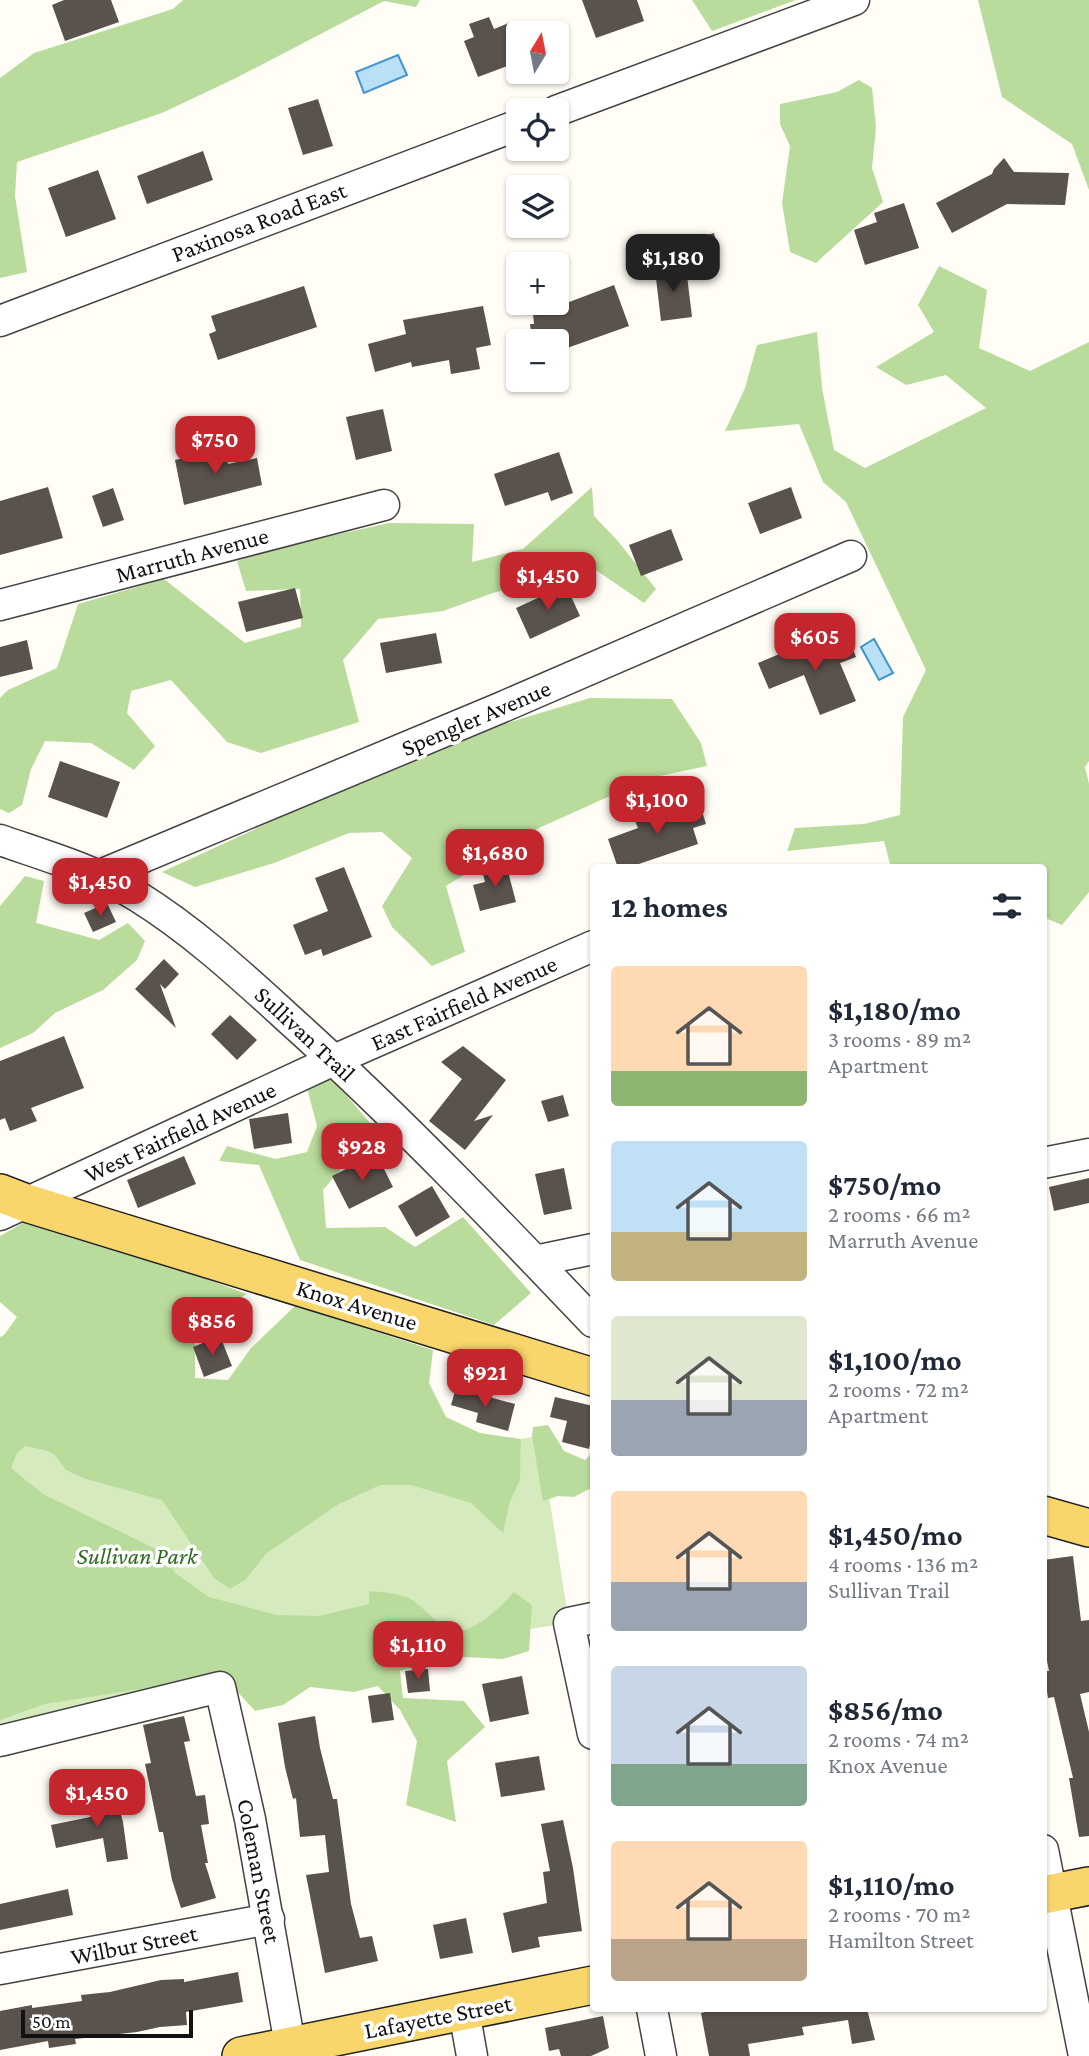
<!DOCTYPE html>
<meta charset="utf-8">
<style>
:root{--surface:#fff;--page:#f6f6f7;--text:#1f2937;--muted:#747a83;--accent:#c4262e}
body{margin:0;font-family:"Crimson Pro",serif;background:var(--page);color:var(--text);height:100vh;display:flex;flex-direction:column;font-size:26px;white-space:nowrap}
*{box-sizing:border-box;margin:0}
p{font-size:23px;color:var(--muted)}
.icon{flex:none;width:38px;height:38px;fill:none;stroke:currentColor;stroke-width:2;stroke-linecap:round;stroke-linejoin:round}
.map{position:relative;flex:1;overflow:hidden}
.panel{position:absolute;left:590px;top:864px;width:457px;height:1148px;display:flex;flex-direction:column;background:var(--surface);border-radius:7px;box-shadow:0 2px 5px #0004}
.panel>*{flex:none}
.needle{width:46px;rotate:10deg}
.controls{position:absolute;left:506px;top:21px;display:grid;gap:14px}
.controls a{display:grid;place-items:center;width:63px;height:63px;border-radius:7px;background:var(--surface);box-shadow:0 2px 5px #0004;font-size:35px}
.scale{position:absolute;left:21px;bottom:18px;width:172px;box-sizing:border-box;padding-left:7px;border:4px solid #111;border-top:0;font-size:19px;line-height:24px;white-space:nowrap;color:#111;-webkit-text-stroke:5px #fff;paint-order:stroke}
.price{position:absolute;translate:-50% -60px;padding:0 16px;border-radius:14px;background:var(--accent);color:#fff;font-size:23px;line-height:46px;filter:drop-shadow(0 2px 4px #0008)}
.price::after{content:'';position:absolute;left:50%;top:42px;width:21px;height:16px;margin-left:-10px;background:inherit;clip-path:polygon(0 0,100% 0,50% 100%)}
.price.selected{background:#222;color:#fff}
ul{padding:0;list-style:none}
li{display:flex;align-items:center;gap:21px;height:175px;padding:0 21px}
li span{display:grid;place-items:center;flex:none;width:196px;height:140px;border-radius:7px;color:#555}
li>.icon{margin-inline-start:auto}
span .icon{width:84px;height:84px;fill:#fffc;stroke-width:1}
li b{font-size:30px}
h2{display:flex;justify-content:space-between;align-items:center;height:84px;padding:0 21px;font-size:30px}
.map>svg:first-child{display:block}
</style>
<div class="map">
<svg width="1089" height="2056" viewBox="0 0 1089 2056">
<rect width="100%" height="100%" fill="#fffdf5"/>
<!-- green -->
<polygon fill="#d5ebbd" points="0,1414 520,1469 521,1439 532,1437 539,1475 546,1477 569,1623 223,1676 0,1728"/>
<!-- forest -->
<g fill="#b9dc9c">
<polygon points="183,0 420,0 416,7 384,1 236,78 162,113 17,162 15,196 27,272 0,278 0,78 34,53 173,9"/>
<polygon points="692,0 796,0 712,31"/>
<polygon points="978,0 1089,0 1089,190 1072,144 1002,97"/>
<polygon points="859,80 872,88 876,127 872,168 883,202 816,263 790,252 782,203 790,146 780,124 780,104 837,92"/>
<polygon points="939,266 987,290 979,348 1030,371 1089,342 1089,761 1085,767 1089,784 1089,892 1062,925 1043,917 1043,868 891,868 884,841 787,851 795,828 864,824 900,815 903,717 926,670 846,502 823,482 799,424 725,431 745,388 757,345 817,332 822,388 834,450 865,468 986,408 946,375 906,385 876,367 934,332 918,305"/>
<polygon points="592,487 594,516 617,540 656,589 644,603 590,566 493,593 443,611 378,619 343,660 359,722 261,753 227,742 171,680 131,691 127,713 155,746 134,770 91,743 45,741 31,769 22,805 9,813 0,809 0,698 8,690 57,668 78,604 164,579 245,643 301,627 300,589 246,591 237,561 290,545 389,523 474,524 472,562 523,549"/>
<polygon points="590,698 672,699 701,743 707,766 650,778 539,828 446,886 465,952 432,966 392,927 382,906 412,858 382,832 349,833 274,863 195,887 162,872 290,813 491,728"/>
<polygon points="25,876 44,881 36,923 99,940 128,923 145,941 137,960 103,990 55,1013 33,1033 0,1048 0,906"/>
<polygon points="331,1077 375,1129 323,1190 326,1228 385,1227 415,1247 463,1217 531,1293 494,1325 300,1260 259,1165 219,1161 227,1146 276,1159 307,1152 317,1126 307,1088"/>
<path d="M25,1222L142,1255L247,1294L195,1322V1378L228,1380L251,1348L295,1306L433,1350L429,1383L446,1417L480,1433L521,1439L520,1480L510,1501L503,1533L471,1503L411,1485H380L337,1505L267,1553L245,1580L230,1589L214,1578L162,1500L86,1479L66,1470L54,1454L44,1450L25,1446L17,1453L11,1468L43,1494L162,1552L175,1573L209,1597L277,1615L319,1616L369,1604V1591C382,1592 402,1593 414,1601C428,1612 438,1625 455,1633C482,1626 496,1611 514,1592L532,1605L529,1651L503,1659L462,1657L431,1661L400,1671L403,1698L464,1701L485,1727L447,1761L456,1822L406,1805L417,1741L400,1710L378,1686L354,1692L310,1687L283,1705L255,1711L223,1676L45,1704L0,1720V1337L4,1335L17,1317L0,1302V1236Z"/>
<polygon points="548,1425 564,1451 585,1460 593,1452 593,1487 574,1497 558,1496 543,1501 532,1437 533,1427"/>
</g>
<!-- water -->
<g fill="#b9e0f7" stroke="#3f96cf" stroke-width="2">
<polygon points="398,55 407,75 364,93 356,72"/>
<polygon points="874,639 893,673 879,680 861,647"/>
</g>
<!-- building -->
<g fill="#5a524d">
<polygon points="64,0 111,0 119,22 65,41 52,5"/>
<polygon points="582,0 637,0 644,21 596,38"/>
<polygon points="489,17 494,29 511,22 518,40 518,62 478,77 464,41 474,37 469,24"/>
<polygon points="318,99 333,146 303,155 288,108"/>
<polygon points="203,151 213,180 147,204 137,176"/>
<polygon points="1004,158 1014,172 1069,173 1065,205 1007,204 952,233 936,203 992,174 994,169"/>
<polygon points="98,170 116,219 66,237 48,188"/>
<polygon points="904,203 919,248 865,265 854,230 877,222 874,213"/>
<polygon points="714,233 719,255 698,260 692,239"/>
<polygon points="686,267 692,317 661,321 655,270"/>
<polygon points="614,285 629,326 556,352 556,341 532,341 530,324 534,324 532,303 564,304"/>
<polygon points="304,286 317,327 218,360 209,334 216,331 211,316"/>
<polygon points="483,306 491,345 476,348 480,369 451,374 449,360 412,367 411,362 375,372 368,344 406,334 403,320"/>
<polygon points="383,409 392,451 356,460 346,417"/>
<polygon points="225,449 228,464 257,458 262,485 184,505 175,460"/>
<polygon points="559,452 573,493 551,501 548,492 505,506 494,474"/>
<polygon points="48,487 63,538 0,555 0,501"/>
<polygon points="791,487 802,518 760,534 748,503"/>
<polygon points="113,488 124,520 103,527 92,496"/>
<polygon points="671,529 683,560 641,576 629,545"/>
<polygon points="566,585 580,616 530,639 516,608"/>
<polygon points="295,588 303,618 246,632 238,602"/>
<polygon points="436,633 442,663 386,673 380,643"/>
<polygon points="848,636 856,657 840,663 856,701 820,715 804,675 769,689 758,663 801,645 804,653"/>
<polygon points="27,640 33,669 0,677 0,647"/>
<polygon points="60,761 120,782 107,818 48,797"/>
<polygon points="681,805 684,811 700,805 706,824 693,828 698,844 627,868 618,868 608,839 638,828 635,821"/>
<polygon points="506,864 516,902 480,911 473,885 485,882 482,870"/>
<polygon points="344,867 372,937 323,956 321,949 305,955 293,925 328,911 315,878"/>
<polygon points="107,903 116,922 93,932 84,913"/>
<polygon points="164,959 179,974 165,989 160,984 176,1028 135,989"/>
<polygon points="230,1015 257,1040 237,1060 211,1034"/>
<polygon points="64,1036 84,1088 31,1108 37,1121 10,1131 5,1118 0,1120 0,1061"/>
<polygon points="463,1046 506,1080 474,1121 493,1115 465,1150 429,1121 462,1079 441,1062"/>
<polygon points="563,1095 569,1116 548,1122 541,1101"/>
<polygon points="288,1113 292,1143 254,1149 249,1119"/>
<polygon points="184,1156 196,1184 138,1208 127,1180"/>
<polygon points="366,1159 371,1168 381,1163 393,1187 349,1209 332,1176"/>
<polygon points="564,1168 572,1209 544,1215 535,1174"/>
<polygon points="1089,1178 1089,1203 1054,1211 1049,1187"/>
<polygon points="432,1186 450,1217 416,1237 398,1206"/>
<polygon points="220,1336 232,1366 204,1377 193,1347"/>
<polygon points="456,1388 515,1404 508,1431 476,1422 478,1413 451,1405"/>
<polygon points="555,1397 593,1406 593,1431 589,1449 562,1442 567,1421 550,1417"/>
<polygon points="1073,1556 1081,1621 1089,1620 1089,1692 1080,1694 1089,1732 1089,1836 1079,1837 1069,1778 1073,1778 1054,1697 1048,1698 1044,1671 1049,1671 1043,1640 1043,1560"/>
<polygon points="428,1669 430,1691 408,1693 405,1671"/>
<polygon points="522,1676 529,1714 490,1722 482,1684"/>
<polygon points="390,1693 394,1720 372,1723 368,1696"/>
<polygon points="184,1716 190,1741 184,1742 196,1796 205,1795 209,1824 201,1825 208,1863 205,1863 216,1898 181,1908 172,1880 163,1832 159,1832 145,1764 151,1763 143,1725"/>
<polygon points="315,1716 320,1748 333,1799 337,1799 351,1904 360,1938 372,1936 378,1961 325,1973 306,1875 329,1872 325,1835 300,1837 296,1798 293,1799 285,1767 278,1723"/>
<polygon points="539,1756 545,1790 501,1797 495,1763"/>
<polygon points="114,1790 123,1822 128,1859 107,1862 103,1838 56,1848 51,1825 100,1815 95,1795"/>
<polygon points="563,1820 573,1868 582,1931 538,1937 540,1947 512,1953 503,1913 547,1903 543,1872 550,1871 541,1824"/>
<polygon points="68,1889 73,1915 0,1930 0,1904"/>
<polygon points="466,1918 473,1953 440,1959 433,1925"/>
<polygon points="238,1972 243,2002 186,2012 187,2025 160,2027 137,2032 75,2039 76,2044 49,2048 48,2041 0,2050 0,2011 32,2005 32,2008 82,2001 81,1995 110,1992 161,1980 184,1979 184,1982"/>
<polygon points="704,2009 867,2009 875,2040 852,2044 848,2020 802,2027 804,2035 748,2044 750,2056 709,2056 701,2013 705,2012"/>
<polygon points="603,2016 609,2048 591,2056 561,2056 559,2049 549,2051 545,2028"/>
</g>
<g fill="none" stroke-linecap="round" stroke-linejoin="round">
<!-- minor casing -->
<g stroke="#444" stroke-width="33">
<g id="minor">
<polyline points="556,111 854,0"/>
<polyline points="0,321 518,125"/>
<polyline points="0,605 384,505"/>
<path d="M0,840C46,856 95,870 137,896C198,934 248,982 301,1030C403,1123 498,1222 593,1322"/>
<polyline points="98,876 500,708 851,556"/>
<polyline points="1043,1163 1089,1154"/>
<polyline points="0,1215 334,1060 593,946"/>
<polyline points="535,1261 593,1249"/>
<polyline points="593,1618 569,1623 593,1734"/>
<polyline points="0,1741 220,1687 250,1819 292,2056"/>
<polyline points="1043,1850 1084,2056"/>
<polyline points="0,1969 269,1919"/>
<polyline points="652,2009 661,2056"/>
<polyline points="464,2011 472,2056"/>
</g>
</g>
<!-- major casing -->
<g stroke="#222" stroke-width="40">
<g id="major">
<polyline points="0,1193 26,1203 593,1377"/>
<polyline points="1043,1515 1089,1528"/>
<polyline points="1043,1895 1089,1886"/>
<polyline points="241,2056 593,1985"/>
</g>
</g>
<!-- minor -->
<use href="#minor" stroke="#fff" stroke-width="30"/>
<!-- major -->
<use href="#major" stroke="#f9d66b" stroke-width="37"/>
</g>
<g text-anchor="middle" stroke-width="7" stroke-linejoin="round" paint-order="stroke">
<!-- street labels -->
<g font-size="24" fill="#111" stroke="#fff">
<text transform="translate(259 222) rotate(-21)" y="8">Paxinosa Road East</text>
<text transform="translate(192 555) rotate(-15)" y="8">Marruth Avenue</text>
<text transform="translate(476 718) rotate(-23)" y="8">Spengler Avenue</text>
<text transform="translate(464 1003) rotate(-24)" y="8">East Fairfield Avenue</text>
<text transform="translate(305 1034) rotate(43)" y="8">Sullivan Trail</text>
<text transform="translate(180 1132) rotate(-25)" y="8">West Fairfield Avenue</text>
<text transform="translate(357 1305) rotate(17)" y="8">Knox Avenue</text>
<text transform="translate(259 1871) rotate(79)" y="8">Coleman Street</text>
<text transform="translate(134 1945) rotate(-11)" y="8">Wilbur Street</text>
<text transform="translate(438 2017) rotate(-11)" y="8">Lafayette Street</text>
</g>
<!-- park labels -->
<g font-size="24" font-style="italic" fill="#2f6b1f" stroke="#fff">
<text x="137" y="1564">Sullivan Park</text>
</g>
</g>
</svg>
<div class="controls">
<a><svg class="needle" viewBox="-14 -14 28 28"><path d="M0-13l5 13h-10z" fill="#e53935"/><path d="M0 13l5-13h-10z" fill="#747a83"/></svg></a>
<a><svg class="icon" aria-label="locate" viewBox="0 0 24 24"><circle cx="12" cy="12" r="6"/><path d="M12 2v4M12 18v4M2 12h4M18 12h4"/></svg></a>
<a><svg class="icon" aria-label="layers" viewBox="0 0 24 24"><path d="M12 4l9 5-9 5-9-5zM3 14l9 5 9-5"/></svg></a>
<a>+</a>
<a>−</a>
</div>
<div class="scale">50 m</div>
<b class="price selected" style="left:673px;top:294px">$1,180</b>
<b class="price" style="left:215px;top:476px">$750</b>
<b class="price" style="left:548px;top:612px">$1,450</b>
<b class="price" style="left:815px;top:673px">$605</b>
<b class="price" style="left:657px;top:836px">$1,100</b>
<b class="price" style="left:495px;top:889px">$1,680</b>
<b class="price" style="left:100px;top:918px">$1,450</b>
<b class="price" style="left:362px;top:1183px">$928</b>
<b class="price" style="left:212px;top:1357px">$856</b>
<b class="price" style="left:485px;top:1409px">$921</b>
<b class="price" style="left:418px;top:1681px">$1,110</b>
<b class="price" style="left:97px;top:1829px">$1,450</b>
<section class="panel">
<h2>12 homes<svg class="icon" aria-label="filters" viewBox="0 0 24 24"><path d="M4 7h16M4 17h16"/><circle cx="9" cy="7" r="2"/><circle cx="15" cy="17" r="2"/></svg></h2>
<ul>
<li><span style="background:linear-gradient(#ffd9b3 75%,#8fb573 0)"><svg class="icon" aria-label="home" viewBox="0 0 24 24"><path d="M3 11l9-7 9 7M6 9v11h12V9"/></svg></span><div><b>$1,180/mo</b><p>3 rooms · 89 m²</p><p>Apartment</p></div></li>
<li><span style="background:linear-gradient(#bfe0f5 65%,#c2b280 0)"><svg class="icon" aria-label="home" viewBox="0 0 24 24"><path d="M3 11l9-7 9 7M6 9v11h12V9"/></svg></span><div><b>$750/mo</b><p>2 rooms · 66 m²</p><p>Marruth Avenue</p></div></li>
<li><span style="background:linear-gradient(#dfe7d0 60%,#9aa5b1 0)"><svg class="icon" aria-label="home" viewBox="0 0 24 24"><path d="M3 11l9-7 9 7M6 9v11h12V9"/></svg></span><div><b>$1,100/mo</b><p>2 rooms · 72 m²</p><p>Apartment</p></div></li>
<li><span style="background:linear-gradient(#ffd9b3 65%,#9aa5b1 0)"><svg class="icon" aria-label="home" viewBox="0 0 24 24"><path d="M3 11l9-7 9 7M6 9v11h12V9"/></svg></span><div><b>$1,450/mo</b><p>4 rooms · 136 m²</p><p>Sullivan Trail</p></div></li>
<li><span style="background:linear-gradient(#c9d6e8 70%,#7fa58c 0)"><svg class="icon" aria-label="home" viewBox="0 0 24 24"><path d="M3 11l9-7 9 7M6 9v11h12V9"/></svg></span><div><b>$856/mo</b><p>2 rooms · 74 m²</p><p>Knox Avenue</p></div></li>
<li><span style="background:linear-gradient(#ffd9b3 70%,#b9a48a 0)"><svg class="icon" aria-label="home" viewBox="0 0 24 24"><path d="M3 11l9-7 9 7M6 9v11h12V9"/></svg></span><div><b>$1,110/mo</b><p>2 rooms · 70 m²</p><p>Hamilton Street</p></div></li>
</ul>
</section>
</div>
